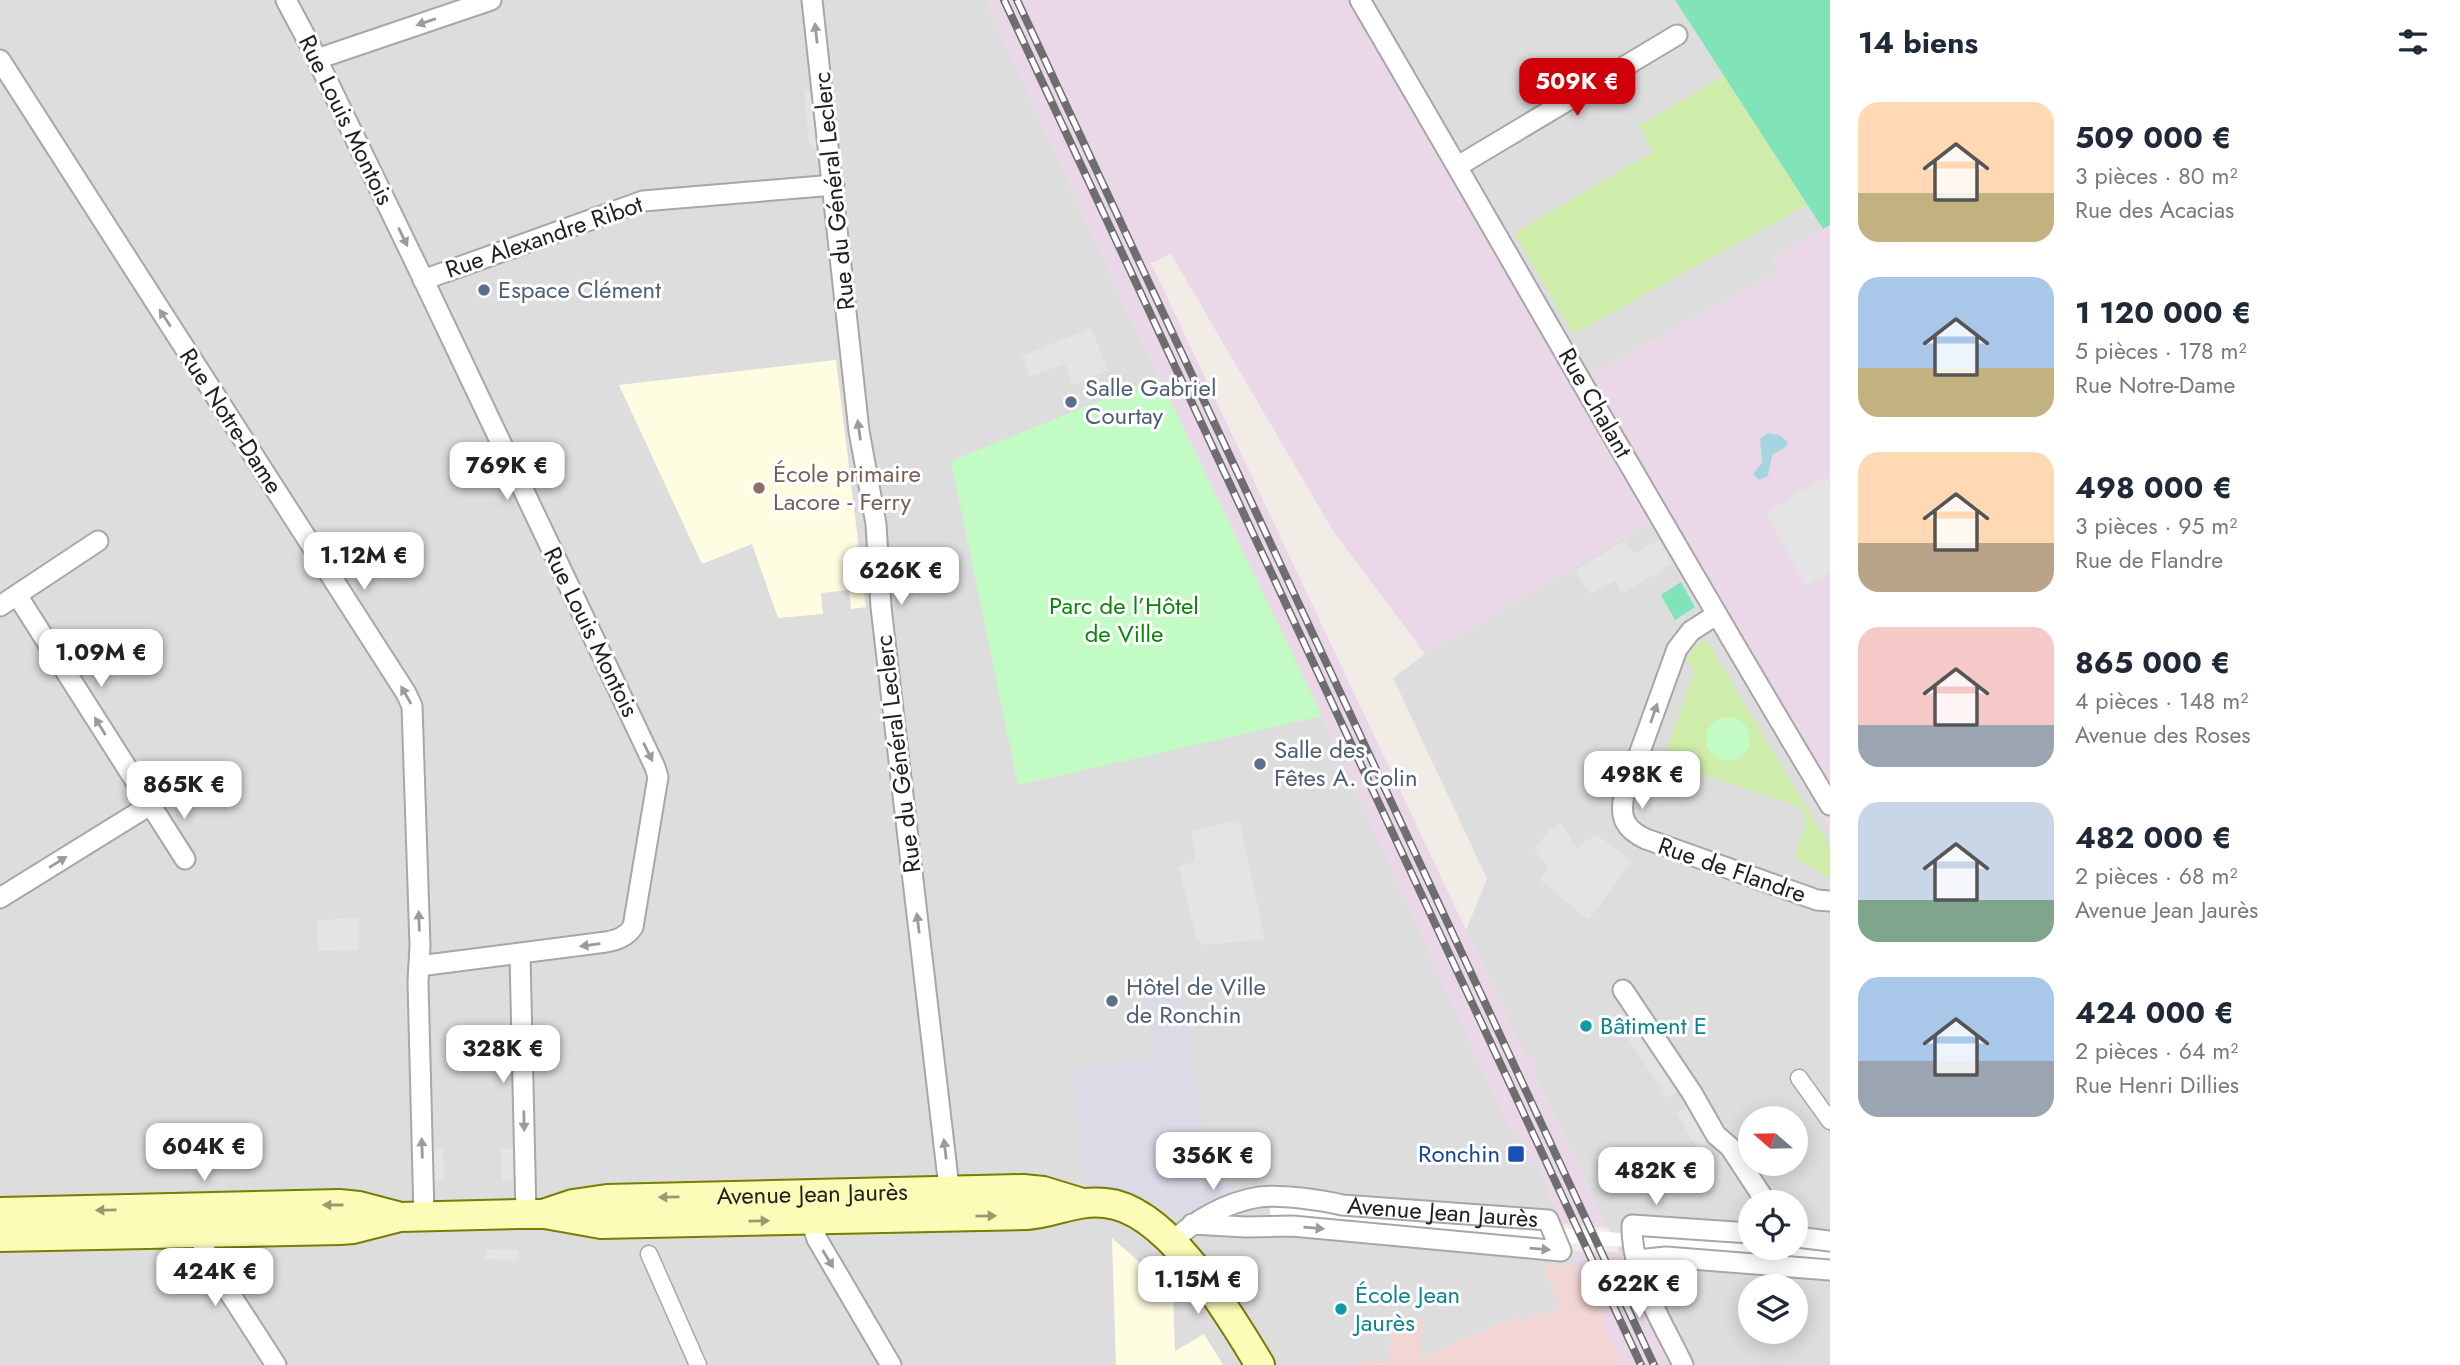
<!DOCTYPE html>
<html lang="fr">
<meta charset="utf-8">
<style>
:root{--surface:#fff;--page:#f6f6f7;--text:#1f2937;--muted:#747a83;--accent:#d0000b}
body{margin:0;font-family:Jost,sans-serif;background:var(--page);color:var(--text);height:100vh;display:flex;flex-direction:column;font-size:26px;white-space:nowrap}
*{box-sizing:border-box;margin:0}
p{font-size:23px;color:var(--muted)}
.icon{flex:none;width:38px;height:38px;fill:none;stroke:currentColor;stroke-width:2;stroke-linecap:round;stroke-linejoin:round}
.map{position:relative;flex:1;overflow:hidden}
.sheet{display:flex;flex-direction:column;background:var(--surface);width:630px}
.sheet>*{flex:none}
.needle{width:46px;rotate:290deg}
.tools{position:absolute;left:1738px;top:1106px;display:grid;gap:14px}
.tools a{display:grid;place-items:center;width:70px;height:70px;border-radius:50%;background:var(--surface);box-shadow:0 4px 18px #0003;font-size:35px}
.price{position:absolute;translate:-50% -60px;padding:0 16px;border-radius:14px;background:#fff;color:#222;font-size:23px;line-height:46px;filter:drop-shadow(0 2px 4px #0008)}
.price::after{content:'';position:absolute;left:50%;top:42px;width:21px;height:16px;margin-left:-10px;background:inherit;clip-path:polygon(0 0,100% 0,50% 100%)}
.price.current{background:var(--accent);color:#fff}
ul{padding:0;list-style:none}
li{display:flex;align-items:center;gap:21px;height:175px;padding:0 28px}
li span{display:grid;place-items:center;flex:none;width:196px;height:140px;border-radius:21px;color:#555}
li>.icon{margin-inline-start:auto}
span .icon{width:84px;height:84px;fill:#fffc;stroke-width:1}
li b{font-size:30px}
h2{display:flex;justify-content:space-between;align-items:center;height:84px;padding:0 28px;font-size:30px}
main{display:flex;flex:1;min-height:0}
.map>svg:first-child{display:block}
</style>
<main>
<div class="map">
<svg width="1830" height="1365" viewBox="0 0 1830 1365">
<rect width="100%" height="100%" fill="#f1ede6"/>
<!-- residential -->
<g fill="#dedddd" fill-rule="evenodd">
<polygon points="0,0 986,0 1147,353 1305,678 1513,1133 1519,1131 1533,1162 1541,1169 1561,1224 1579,1265 1543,1266 1561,1308 1543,1317 1540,1312 1523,1324 1518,1315 1421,1359 1394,1317 1389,1364 1364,1361 1357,1365 0,1365"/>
<polygon points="1370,0 1830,0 1830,225 1772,259 1778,272 1588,377"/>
<path d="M1649,523L1830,830V1365H1674L1533,1073L1537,1071L1527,1060L1466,930L1487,879L1393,678L1425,654ZM1750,1118H1796V1164H1750ZM1750,1202H1796V1248H1750ZM1750,1286H1796V1332H1750Z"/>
</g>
<!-- commercial -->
<polygon fill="#f2d5d5" points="1579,1265 1622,1365 1357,1365 1364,1361 1389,1363 1394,1317 1423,1319 1421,1359 1518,1315 1523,1323 1524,1319 1540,1311 1543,1317 1561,1308 1543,1266"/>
<!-- industrial -->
<g fill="#ead8e8">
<polygon points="986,0 1370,0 1588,377 1778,272 1772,259 1830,225 1830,830 1649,523 1425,654 1333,531 1171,254 1151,263 1527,1059 1531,1058 1537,1071 1533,1073 1608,1228 1561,1224 1541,1169 1533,1162 1519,1131 1513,1133 1505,1120 1305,678 1147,353"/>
<polygon points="1573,1251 1621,1252 1674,1365 1622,1365"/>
</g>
<!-- education -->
<g fill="#fffde1">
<polygon points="836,360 866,607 851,609 849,590 821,593 823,614 778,618 752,544 702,564 619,385"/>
<polygon points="1112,1238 1173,1292 1175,1351 1204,1334 1223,1365 1116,1365"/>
</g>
<!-- grass -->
<g fill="#cfedaa">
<polygon points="1724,76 1807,205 1573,334 1514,233 1653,152 1639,126"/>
<polygon points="1706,639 1830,847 1830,879 1795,857 1806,821 1801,807 1663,761 1694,670 1686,661 1693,649"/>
</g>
<!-- park -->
<g fill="#c2fcc4">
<polygon points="1159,377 1322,716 1018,785 951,461"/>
<circle cx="1728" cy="739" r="22"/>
</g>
<!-- pitch -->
<g fill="#81e3b8">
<polygon points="1675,0 1830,0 1830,225 1823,229"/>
<polygon points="1681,582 1695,607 1675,620 1661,595"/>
</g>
<!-- parking -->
<g fill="#e4e4e4">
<polygon points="804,88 818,99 825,156 809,143"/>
<polygon points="1091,328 1108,370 1073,385 1065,364 1029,377 1022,356"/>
<polygon points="1825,476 1830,485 1830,572 1805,586 1766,513"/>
<polygon points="1625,540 1634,554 1658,540 1672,564 1622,594 1615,581 1590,594 1575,570"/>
<polygon points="1239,820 1265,939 1204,945 1196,938 1179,867 1195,861 1192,831"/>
<polygon points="1561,823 1577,848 1596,834 1632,861 1589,920 1540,880 1548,867 1534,850 1549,830"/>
<polygon points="359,918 359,950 318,951 317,920"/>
<polygon points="1637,1024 1681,1089 1668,1098 1624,1033"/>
<polygon points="1690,1105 1712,1142 1698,1150 1676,1113"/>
<polygon points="426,1149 443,1149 444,1180 427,1181"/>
<polygon points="501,1149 517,1149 518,1180 502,1181"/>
<polygon points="486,1249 519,1250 518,1260 485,1259"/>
</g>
<!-- plaza -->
<polygon fill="#dadbe7" points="1179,978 1211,1186 1231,1183 1234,1198 1182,1218 1132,1195 1112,1190 1089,1190 1071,1070 1156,1057 1144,984"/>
<!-- water -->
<polygon fill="#a5d6e0" points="1768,433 1779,435 1788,442 1786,447 1772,455 1768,476 1759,480 1753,474 1762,463 1760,439"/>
<!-- pier -->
<polygon fill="#fff" points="1270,1206 1750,1243 1750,1248 1796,1247 1830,1249 1830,1263 1270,1219"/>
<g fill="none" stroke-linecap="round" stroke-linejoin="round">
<!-- pedestrian casing -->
<g stroke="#a7a7a7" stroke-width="19">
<g id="pedestrian">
<polyline points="1799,1078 1830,1121"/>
<polyline points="649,1254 698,1365"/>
</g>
</g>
<!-- minor casing -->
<g stroke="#a7a7a7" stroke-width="23">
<g id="minor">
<path d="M286,0L311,47L416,264L655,767L658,777L633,927C626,937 617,940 606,942L419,966"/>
<polyline points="812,0 859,431 876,524 881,607 948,1179 948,1202"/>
<path d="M1360,0C1517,268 1670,539 1830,805"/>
<polyline points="317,59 491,0"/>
<polyline points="0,60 406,693 412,706 420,946 418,982 424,1216"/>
<polyline points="1458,166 1677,35"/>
<polyline points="423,280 643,201 834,185"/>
<polyline points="17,595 185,859"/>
<polyline points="0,606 98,541"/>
<path d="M1716,615L1691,631L1677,649L1624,796C1619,818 1626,830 1646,839L1817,900L1830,901"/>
<polyline points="0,898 150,805"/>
<polyline points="520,955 526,1214"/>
<polyline points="1623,990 1692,1093 1716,1135 1730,1147 1766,1202"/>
<polyline points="813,1209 813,1227 817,1239 891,1365"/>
<polyline points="199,1233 209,1261 276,1365"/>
<polyline points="1796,1237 1830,1241"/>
<path id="s1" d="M1172,1242C1194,1220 1228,1202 1259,1197C1279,1194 1322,1200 1342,1205L1548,1220L1561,1251L1292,1226L1246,1227L1192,1224"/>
<polyline points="1637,1260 1666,1257 1830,1270"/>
<path d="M1683,1365C1662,1321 1631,1275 1632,1225L1750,1233"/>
</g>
</g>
<!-- secondary casing -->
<g stroke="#777e00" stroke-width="32">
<g id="secondary">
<polyline points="0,1212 339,1204 359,1206 397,1216"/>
<path id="s2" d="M546,1213L573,1204L607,1199L1023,1189L1043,1191L1079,1202"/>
<path d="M0,1237L340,1230L353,1229L400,1217L518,1214H545L601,1224L1027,1215C1055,1213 1075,1200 1105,1203C1167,1208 1230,1315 1260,1365"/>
</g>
</g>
<!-- pedestrian -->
<use href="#pedestrian" stroke="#fff" stroke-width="16"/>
<!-- minor -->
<use href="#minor" stroke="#fff" stroke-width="19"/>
<!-- secondary -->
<use href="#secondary" stroke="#fcfcb9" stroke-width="28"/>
<!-- rail casing -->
<g stroke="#6e6e6e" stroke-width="8">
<g id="rail">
<polyline points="1004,0 1641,1365"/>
<polyline points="1017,0 1654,1365"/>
</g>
</g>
<!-- rail -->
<use href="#rail" stroke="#fff" stroke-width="5" stroke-dasharray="16" stroke-linecap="butt"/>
</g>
<!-- one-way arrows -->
<defs><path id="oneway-solid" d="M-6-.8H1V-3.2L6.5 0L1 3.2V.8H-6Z" transform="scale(1.75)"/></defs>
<g fill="#9b9b9b">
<use href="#oneway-solid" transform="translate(426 22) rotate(161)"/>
<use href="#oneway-solid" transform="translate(816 33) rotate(-97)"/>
<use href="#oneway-solid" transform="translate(403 237) rotate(64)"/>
<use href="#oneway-solid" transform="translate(165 318) rotate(-123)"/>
<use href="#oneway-solid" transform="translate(859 430) rotate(-98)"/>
<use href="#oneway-solid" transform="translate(406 695) rotate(-119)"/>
<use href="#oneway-solid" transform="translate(1654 713) rotate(-71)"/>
<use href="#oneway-solid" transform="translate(100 726) rotate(-122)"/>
<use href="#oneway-solid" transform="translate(648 752) rotate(64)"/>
<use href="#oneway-solid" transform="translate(58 862) rotate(-32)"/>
<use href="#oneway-solid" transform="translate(419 921) rotate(-92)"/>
<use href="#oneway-solid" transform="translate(918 923) rotate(-97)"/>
<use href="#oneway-solid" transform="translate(590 945) rotate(172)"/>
<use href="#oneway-solid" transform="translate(524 1121) rotate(89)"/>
<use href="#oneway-solid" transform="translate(422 1148) rotate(-92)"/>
<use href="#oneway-solid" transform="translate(945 1149) rotate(-97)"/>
<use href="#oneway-solid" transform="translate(1314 1228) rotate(5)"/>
<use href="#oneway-solid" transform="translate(1540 1249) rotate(5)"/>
<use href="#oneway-solid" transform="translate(828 1259) rotate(59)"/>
</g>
<g fill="#999974">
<use href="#oneway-solid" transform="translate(669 1197) rotate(179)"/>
<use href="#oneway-solid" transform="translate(333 1205) rotate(180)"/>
<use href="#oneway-solid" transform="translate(106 1210) rotate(179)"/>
<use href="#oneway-solid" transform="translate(986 1216) rotate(-1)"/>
<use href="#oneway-solid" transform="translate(759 1221) rotate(-1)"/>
</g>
<!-- markers -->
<g fill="#5c6f8a" stroke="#fff" stroke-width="2.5">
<circle cx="484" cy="290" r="7"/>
<circle cx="1071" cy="402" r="7"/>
<circle cx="1260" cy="764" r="7"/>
<circle cx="1112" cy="1001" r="7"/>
</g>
<circle fill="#8d6e63" stroke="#fff" stroke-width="2.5" cx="759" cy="488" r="7"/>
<g fill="#0f9aa8" stroke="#fff" stroke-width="2.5">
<circle cx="1586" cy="1026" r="7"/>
<circle cx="1341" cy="1309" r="7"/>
</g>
<rect fill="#1a4fb4" stroke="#fff" stroke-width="2.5" x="1507" y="1145" width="18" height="18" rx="3.5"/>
<g text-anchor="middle" stroke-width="6" stroke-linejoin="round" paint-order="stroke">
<!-- street labels -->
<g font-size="24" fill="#202020" stroke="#fff">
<text transform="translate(346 120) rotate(64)" y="8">Rue Louis Montois</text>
<text transform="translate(834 191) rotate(-96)" y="8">Rue du Général Leclerc</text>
<text transform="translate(544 237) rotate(-19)" y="8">Rue Alexandre Ribot</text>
<text transform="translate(1595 403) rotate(60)" y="8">Rue Chalant</text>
<text transform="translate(231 421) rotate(57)" y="8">Rue Notre-Dame</text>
<text transform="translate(591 632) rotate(64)" y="8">Rue Louis Montois</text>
<text transform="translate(898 754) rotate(-97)" y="8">Rue du Général Leclerc</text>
<text transform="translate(1732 870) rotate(19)" y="8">Rue de Flandre</text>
<text dy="8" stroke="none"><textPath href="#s2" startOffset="268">Avenue Jean Jaurès</textPath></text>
<text dy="8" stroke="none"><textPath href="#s1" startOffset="284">Avenue Jean Jaurès</textPath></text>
</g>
<!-- service labels -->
<g font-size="24" fill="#4e5e75" stroke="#fff" text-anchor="start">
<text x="498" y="298">Espace Clément</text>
<text x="1085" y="396">Salle Gabriel<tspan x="1085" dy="28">Courtay</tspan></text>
<text x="1274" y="758">Salle des<tspan x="1274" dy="28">Fêtes A. Colin</tspan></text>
<text x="1126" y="995">Hôtel de Ville<tspan x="1126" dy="28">de Ronchin</tspan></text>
</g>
<!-- education labels -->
<g font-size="24" fill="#785e54" stroke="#fff" text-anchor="start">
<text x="773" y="482">École primaire<tspan x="773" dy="28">Lacore - Ferry</tspan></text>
</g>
<!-- park labels -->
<g font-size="24" fill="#07860a" stroke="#fff">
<text x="1124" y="614">Parc de l’Hôtel<tspan x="1124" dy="28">de Ville</tspan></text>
</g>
<!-- culture labels -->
<g font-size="24" fill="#0d838f" stroke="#fff" text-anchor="start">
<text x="1600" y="1034">Bâtiment E</text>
<text x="1355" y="1303">École Jean<tspan x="1355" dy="28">Jaurès</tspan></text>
</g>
<!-- transit labels -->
<g font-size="24" fill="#164399" stroke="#fff" text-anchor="end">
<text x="1500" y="1162">Ronchin</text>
</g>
</g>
</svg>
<div class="tools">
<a><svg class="needle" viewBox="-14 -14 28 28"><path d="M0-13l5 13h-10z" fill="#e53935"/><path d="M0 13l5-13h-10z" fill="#747a83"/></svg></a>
<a><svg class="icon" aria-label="locate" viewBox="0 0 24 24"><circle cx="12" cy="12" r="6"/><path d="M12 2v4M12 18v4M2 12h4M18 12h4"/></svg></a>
<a><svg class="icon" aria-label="layers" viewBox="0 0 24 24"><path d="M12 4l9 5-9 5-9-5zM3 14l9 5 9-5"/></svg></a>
</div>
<b class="price current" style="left:1577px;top:118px">509K €</b>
<b class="price" style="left:507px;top:502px">769K €</b>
<b class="price" style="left:364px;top:592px">1.12M €</b>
<b class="price" style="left:901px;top:607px">626K €</b>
<b class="price" style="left:101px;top:689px">1.09M €</b>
<b class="price" style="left:1642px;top:811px">498K €</b>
<b class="price" style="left:184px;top:821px">865K €</b>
<b class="price" style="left:503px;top:1085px">328K €</b>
<b class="price" style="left:204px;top:1183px">604K €</b>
<b class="price" style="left:1213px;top:1192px">356K €</b>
<b class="price" style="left:1656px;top:1207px">482K €</b>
<b class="price" style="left:215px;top:1308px">424K €</b>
<b class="price" style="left:1198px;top:1316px">1.15M €</b>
<b class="price" style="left:1639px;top:1320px">622K €</b>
</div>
<section class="sheet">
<h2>14 biens<svg class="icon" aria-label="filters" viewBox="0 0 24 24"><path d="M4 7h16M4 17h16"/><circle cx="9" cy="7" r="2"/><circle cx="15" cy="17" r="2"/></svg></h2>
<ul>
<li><span style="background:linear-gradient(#ffd9b3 65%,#c2b280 0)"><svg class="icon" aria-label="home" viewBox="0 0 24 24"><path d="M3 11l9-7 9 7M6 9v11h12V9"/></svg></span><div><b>509 000 €</b><p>3 pièces · 80 m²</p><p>Rue des Acacias</p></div></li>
<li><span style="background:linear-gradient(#a9c7e8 65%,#c2b280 0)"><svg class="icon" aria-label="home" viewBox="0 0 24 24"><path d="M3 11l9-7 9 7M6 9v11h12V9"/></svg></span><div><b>1 120 000 €</b><p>5 pièces · 178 m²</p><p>Rue Notre-Dame</p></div></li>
<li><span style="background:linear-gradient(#ffd9b3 65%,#b9a48a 0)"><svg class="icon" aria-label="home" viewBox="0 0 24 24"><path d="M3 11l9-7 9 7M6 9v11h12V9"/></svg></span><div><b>498 000 €</b><p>3 pièces · 95 m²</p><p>Rue de Flandre</p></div></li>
<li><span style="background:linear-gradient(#f6c9c9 70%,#9aa5b1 0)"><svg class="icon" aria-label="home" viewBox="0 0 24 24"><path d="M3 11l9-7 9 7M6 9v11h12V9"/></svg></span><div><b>865 000 €</b><p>4 pièces · 148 m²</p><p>Avenue des Roses</p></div></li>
<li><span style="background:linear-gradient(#c9d6e8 70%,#7fa58c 0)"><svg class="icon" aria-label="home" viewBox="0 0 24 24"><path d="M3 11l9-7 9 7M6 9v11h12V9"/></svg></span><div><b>482 000 €</b><p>2 pièces · 68 m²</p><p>Avenue Jean Jaurès</p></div></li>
<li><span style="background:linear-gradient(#a9c7e8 60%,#9aa5b1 0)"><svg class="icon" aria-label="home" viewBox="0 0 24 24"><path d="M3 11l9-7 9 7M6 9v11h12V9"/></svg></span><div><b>424 000 €</b><p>2 pièces · 64 m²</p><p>Rue Henri Dillies</p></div></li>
</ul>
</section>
</main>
